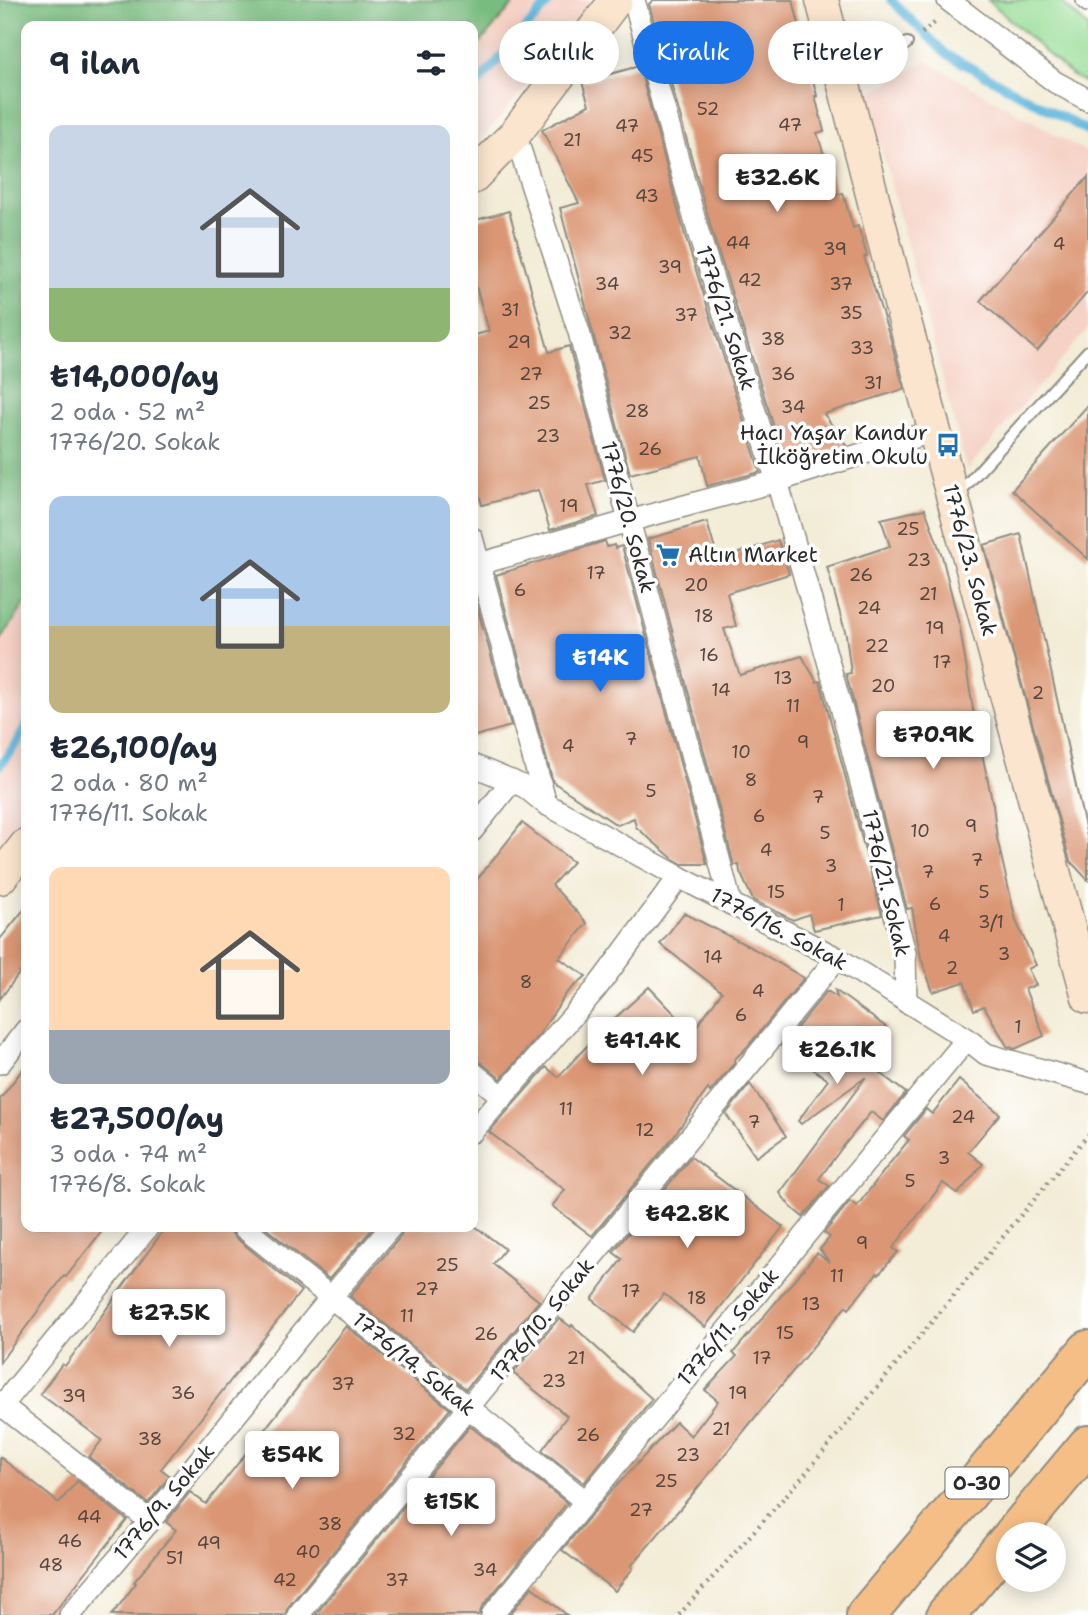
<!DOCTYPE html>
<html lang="tr">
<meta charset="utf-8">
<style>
:root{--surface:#fff;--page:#f6f6f7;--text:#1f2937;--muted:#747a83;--accent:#1a73e8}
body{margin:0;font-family:"Shantell Sans",sans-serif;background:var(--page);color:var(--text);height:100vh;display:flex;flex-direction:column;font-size:26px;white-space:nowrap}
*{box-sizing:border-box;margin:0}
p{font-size:23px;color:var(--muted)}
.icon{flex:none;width:38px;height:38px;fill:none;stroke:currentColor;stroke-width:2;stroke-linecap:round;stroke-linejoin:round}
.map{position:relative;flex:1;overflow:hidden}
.panel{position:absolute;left:21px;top:21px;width:457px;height:1211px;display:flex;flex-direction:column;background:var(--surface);border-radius:14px;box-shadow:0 4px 18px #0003}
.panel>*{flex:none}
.top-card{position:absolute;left:499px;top:21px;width:483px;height:63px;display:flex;gap:14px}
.controls{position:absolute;left:996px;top:1522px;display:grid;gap:14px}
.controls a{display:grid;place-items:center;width:70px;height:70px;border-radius:50%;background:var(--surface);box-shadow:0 4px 18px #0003;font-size:35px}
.price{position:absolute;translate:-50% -60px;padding:0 16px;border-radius:7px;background:#fff;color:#222;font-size:23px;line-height:46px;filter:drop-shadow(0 2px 4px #0008)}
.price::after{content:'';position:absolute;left:50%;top:42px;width:21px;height:16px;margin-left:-10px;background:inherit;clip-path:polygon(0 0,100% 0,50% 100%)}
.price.active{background:var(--accent);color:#fff}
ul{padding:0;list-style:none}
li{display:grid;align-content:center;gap:14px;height:371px;padding:0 28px}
li span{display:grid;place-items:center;height:217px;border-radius:14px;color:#555}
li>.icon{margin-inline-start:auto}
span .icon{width:126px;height:126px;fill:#fffc;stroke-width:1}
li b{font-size:30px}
h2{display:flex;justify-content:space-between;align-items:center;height:84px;padding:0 28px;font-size:30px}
.tag{padding:0 24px;border-radius:32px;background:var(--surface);box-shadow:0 4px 18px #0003;font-size:24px;line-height:63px}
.tag.active{background:var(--accent);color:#fff}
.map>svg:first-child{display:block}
</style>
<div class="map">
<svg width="1088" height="1615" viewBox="0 0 1088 1615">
<rect width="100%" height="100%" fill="#fff"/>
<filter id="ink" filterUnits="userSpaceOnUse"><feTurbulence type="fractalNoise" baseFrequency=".0143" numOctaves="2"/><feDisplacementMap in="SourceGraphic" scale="14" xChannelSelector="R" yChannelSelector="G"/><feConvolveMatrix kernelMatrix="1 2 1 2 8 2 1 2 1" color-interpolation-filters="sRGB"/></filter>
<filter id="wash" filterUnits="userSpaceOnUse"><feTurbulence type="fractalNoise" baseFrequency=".00686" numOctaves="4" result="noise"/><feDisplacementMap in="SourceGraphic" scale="28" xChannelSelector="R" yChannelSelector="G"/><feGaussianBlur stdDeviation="1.57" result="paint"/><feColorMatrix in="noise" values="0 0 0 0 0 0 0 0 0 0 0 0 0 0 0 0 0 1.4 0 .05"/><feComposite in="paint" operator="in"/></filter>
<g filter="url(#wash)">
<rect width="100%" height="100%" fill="#f3ecd7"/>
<!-- built -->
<g fill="#f6d1c5">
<polygon points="0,0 599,0 473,149 472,26 26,26 26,826 0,858"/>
<polygon points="926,61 1088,153 1088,329 967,470 867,95"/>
</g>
<!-- green -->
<polygon fill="#97dd96" stroke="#618460" stroke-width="2" points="988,0 1059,0 1088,27 1088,84 1072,76"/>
<!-- forest -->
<polygon fill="#79bc7f" stroke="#527455" stroke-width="2" points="0,0 517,0 473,51 472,26 26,26 26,602 0,642"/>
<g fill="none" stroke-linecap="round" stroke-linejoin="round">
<!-- stream -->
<g stroke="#5db5da" stroke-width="9">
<polyline points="891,0 946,54 1088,131"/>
<polyline points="472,90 551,0"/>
<polyline points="0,765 17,743 26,725"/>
</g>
</g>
<g id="blocks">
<!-- building -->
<g fill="#db9775">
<polygon points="653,0 793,0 817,96 815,96 824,131 817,133 837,195 843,193 853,228 858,226 867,256 864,257 890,337 904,389 824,414 846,445 786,465 712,231 649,4"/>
<polygon points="639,66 686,239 760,472 707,486 700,456 630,474 560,208 579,203 542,130 589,105 582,82"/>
<polygon points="1088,177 1088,292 1037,351 980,301"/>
<polygon points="509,211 549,352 569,346 605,480 588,485 598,516 550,530 538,490 482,505 472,471 472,336 489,331 472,273 472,221"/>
<polygon points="1088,405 1088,559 1012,490"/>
<polygon points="925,509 942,556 960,628 974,716 993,805 997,838 1016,921 1036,965 1028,969 1036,985 1025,989 1044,1036 1015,1049 1007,1046 984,1006 974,1010 964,982 933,992 921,958 912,908 907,909 846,674 851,673 846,635 827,567 890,546 881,519"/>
<polygon points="707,522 718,560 778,540 789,574 727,593 736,626 724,629 740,675 802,656 817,682 820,681 882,915 814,930 809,914 793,920 753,900 740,872 739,865 734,865 648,539"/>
<polygon points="1021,534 1088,841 1088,880 1070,861 984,545"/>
<polygon points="605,541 607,547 614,545 615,548 622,546 707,864 682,864 672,858 636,827 634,818 617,825 553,782 496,575"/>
<polygon points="472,589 511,726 472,737"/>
<polygon points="522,823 573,862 552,885 587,923 559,958 586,976 566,994 538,1036 501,1079 480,1062 472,1059 472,886"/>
<polygon points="26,907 26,964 0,999 0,939"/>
<polygon points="684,913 754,949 804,978 748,1046 734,1060 735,1062 710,1092 708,1089 670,1141 592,1236 552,1206 565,1190 489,1132 546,1067 558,1077 601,1031 649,987 692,1032 722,992 660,944"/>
<polygon points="835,990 886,1027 862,1059 906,1093 883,1121 871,1112 841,1149 819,1179 829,1186 803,1217 791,1207 780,1193 866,1077 801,1124 798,1121 828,1080 782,1046 827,991 837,997"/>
<polygon points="26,1065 26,1227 105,1227 66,1277 64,1276 0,1362 0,1099"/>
<polygon points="959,1080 1000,1114 968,1152 983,1164 958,1194 943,1183 893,1248 898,1252 879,1274 877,1273 849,1309 846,1306 695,1491 631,1566 633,1568 615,1591 562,1550 606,1497 676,1422 691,1436 718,1401 705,1390 737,1356 733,1353 817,1253 829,1262 820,1249 830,1237 824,1233 850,1201 857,1206 894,1158 909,1140 904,1136 926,1109 932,1114"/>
<polygon points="750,1084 786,1136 756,1157 726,1114"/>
<polygon points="691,1157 783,1227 705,1327 664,1294 633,1332 592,1299 622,1259 613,1252"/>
<polygon points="166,1227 230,1227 231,1232 235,1237 301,1291 161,1469 170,1476 148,1503 89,1457 102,1440 40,1394 62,1364 65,1366"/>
<polygon points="264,1227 374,1227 329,1279"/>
<polygon points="404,1227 476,1227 505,1249 493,1264 539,1301 466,1389 350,1296 401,1236"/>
<polygon points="559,1318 571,1327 572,1325 652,1399 584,1483 542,1450 567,1416 513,1373"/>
<polygon points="346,1326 450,1409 288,1607 285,1615 112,1615 136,1583 134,1582 176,1530 166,1522 190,1492 206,1504"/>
<polygon points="470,1426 567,1503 482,1607 479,1615 315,1615"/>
<polygon points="0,1457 59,1503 77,1481 127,1520 52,1615 0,1615"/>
<polygon points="532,1587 567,1615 509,1615"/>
</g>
</g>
</g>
<g filter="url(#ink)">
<use href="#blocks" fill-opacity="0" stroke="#8f8c81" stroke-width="2"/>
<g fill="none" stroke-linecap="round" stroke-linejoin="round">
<!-- lane casing -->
<g stroke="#8f8c81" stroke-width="14">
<g id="lane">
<polyline points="847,84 907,43"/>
<polyline points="958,494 1088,351"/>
</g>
</g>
<!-- street casing -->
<g stroke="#8f8c81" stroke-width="24">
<g id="street">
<polyline points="634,0 699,235 777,481 842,710 905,953 906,1002"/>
<polyline points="948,0 1055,82 1088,100"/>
<polyline points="1087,0 1088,1"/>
<polyline points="515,134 579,332 731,904"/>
<polyline points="472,538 546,804"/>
<polyline points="472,566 629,521 777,481 934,431"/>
<polyline points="472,765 525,787 546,804 679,877 837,958 967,1039 986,1054 1088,1083"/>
<polyline points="472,831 512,781"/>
<polyline points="0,1063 26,1030"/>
<polyline points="472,1072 503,1097"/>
<polyline points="472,1132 595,990 679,877"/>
<polyline points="243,1227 585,1501"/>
<polyline points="0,1404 150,1521"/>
<polyline points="0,1408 148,1227"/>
<polyline points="70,1615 150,1521 337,1290 391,1227"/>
<polyline points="298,1615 837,958"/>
<polyline points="492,1615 967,1039"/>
</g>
</g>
<!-- secondary casing -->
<g stroke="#8f8c81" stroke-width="35">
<g id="secondary">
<polyline points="822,0 900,303 1088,997"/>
<polyline points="472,178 515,134 616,0"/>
<polyline points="0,878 26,845"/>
</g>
</g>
<!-- highway casing -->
<g stroke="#8f8c81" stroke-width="42">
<g id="highway">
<polyline points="1013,1535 1088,1445"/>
<polyline points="866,1615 1088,1350"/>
<polyline points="946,1615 1008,1541"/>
</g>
</g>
<!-- path -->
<g stroke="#8f8c81" stroke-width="4.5" stroke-dasharray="2 5" stroke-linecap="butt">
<polyline points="922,33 937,21"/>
<polyline points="679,1615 799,1481 1088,1135"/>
</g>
<!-- lane -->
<use href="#lane" stroke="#fff" stroke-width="10"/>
<!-- street -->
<use href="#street" stroke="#fff" stroke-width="21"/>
<!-- secondary -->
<use href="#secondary" stroke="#fbe5cf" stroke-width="32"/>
<!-- highway -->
<use href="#highway" stroke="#f6be87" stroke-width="38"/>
</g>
</g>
<!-- icons -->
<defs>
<g id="bus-bare" transform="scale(1.89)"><path d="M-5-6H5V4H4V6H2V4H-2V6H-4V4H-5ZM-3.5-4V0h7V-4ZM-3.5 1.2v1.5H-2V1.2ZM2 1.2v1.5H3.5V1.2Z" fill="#1f6fb2" stroke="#fff" stroke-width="2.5" paint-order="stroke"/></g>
<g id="supermarket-bare" transform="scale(1.89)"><path d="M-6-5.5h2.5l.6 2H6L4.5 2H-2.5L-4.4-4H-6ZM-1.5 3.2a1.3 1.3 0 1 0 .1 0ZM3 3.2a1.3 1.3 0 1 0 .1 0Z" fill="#1f6fb2" stroke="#fff" stroke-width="2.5" paint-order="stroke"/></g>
</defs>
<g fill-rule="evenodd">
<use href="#bus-bare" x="948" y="445"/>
<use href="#supermarket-bare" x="668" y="555"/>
</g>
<g text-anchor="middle" stroke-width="7" stroke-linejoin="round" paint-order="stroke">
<!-- number labels -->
<g font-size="18" fill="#57463e">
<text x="708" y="115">52</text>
<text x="790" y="131">47</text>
<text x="627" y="132">47</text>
<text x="572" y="146">21</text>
<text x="642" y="162">45</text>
<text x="647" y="202">43</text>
<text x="738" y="249">44</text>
<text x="1059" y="250">4</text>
<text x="835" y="255">39</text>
<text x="670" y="273">39</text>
<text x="750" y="286">42</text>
<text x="607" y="290">34</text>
<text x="841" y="290">37</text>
<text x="510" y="316">31</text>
<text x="851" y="319">35</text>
<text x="686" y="321">37</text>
<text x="620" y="339">32</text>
<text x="773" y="345">38</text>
<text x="519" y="348">29</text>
<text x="862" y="354">33</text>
<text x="531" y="380">27</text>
<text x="783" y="380">36</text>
<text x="873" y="389">31</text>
<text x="539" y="409">25</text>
<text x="793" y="413">34</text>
<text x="637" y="417">28</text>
<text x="548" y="442">23</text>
<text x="650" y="455">26</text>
<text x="569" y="512">19</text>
<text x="908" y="535">25</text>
<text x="919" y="566">23</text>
<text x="596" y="579">17</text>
<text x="861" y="581">26</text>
<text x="696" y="591">20</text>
<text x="520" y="596">6</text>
<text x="928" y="600">21</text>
<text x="869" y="614">24</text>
<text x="704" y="622">18</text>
<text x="935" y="634">19</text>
<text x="877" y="652">22</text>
<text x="709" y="661">16</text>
<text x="942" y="668">17</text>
<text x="783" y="684">13</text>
<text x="883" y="692">20</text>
<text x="721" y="696">14</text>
<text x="1038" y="699">2</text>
<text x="793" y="712">11</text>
<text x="631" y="745">7</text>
<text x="803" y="748">9</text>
<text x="568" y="752">4</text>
<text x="741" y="758">10</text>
<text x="751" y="786">8</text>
<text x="651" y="797">5</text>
<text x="818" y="803">7</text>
<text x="759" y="822">6</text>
<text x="971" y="832">9</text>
<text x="920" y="837">10</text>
<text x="825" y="839">5</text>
<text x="766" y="856">4</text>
<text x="977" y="866">7</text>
<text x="831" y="872">3</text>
<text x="928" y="878">7</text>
<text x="776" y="898">15</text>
<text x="984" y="898">5</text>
<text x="935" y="910">6</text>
<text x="841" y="911">1</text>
<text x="991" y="928">3/1</text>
<text x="944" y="942">4</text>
<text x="1004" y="960">3</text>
<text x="713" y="963">14</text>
<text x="952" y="974">2</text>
<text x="526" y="988">8</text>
<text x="758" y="997">4</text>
<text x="741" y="1021">6</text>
<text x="1018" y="1033">1</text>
<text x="566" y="1115">11</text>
<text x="963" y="1123">24</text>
<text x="754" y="1128">7</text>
<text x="645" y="1136">12</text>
<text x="944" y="1164">3</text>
<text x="910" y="1187">5</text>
<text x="862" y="1249">9</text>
<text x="447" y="1271">25</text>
<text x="837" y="1282">11</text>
<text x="427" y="1295">27</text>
<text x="631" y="1297">17</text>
<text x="697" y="1304">18</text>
<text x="811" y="1310">13</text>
<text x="407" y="1322">11</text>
<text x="785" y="1339">15</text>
<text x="486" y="1340">26</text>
<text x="576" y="1364">21</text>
<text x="762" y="1364">17</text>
<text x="554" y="1387">23</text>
<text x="343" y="1390">37</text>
<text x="183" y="1399">36</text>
<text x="738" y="1399">19</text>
<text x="74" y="1402">39</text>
<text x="721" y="1435">21</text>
<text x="404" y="1440">32</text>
<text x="588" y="1441">26</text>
<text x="150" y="1445">38</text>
<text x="688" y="1461">23</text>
<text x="666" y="1487">25</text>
<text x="641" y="1516">27</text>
<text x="89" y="1523">44</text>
<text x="330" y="1530">38</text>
<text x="70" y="1547">46</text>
<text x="209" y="1549">49</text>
<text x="308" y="1558">40</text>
<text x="175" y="1564">51</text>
<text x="51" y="1571">48</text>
<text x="485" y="1576">34</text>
<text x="285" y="1586">42</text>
<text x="397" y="1586">37</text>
</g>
<!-- shield labels -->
<rect fill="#fff" stroke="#6b6b6b" stroke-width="2" x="945.5" y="1467.5" width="63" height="31" rx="5"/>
<g font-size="19" font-weight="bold" fill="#2b2b2b">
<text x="977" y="1490">O-30</text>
</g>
<!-- street labels -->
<g font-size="21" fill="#2b2b2b" stroke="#fff">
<text transform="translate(726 318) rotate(72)" y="7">1776/21. Sokak</text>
<text transform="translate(628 517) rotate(75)" y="7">1776/20. Sokak</text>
<text transform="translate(970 560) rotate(75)" y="7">1776/23. Sokak</text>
<text transform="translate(886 883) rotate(77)" y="7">1776/21. Sokak</text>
<text transform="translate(779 929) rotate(28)" y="7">1776/16. Sokak</text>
<text transform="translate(542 1320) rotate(-51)" y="7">1776/10. Sokak</text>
<text transform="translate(728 1327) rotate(-50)" y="7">1776/11. Sokak</text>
<text transform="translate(414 1364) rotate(39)" y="7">1776/14. Sokak</text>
<text transform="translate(164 1502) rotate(-50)" y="7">1776/9. Sokak</text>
</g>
<!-- poi labels -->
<g font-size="21" fill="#2b2b2b" stroke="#fff" text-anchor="end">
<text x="928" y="440">Hacı Yaşar Kandur<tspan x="928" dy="24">İlköğretim Okulu</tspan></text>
<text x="688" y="562" text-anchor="start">Altın Market</text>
</g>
</g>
</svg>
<div class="controls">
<a><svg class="icon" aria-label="layers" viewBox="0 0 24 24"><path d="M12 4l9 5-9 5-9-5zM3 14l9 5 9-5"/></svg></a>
</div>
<b class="price" style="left:777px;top:214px">₺32.6K</b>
<b class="price active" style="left:600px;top:694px">₺14K</b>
<b class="price" style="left:933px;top:771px">₺70.9K</b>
<b class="price" style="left:642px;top:1077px">₺41.4K</b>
<b class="price" style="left:837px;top:1086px">₺26.1K</b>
<b class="price" style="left:687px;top:1250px">₺42.8K</b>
<b class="price" style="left:169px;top:1349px">₺27.5K</b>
<b class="price" style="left:292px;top:1491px">₺54K</b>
<b class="price" style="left:451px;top:1538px">₺15K</b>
<div class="top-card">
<a class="tag">Satılık</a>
<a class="tag active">Kiralık</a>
<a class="tag">Filtreler</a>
</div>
<section class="panel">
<h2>9 ilan<svg class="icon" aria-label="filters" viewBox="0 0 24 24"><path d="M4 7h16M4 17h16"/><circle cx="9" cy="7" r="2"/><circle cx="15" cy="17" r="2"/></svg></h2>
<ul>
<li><span style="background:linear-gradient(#c9d6e8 75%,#8fb573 0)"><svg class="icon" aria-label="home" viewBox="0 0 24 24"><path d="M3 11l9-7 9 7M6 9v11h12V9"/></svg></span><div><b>₺14,000/ay</b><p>2 oda · 52 m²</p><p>1776/20. Sokak</p></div></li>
<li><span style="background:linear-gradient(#a9c7e8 60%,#c2b280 0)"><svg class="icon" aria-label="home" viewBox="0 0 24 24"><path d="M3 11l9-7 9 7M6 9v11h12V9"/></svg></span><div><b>₺26,100/ay</b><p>2 oda · 80 m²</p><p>1776/11. Sokak</p></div></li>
<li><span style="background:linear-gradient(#ffd9b3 75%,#9aa5b1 0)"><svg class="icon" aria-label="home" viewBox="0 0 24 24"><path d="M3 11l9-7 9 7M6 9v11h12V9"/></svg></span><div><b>₺27,500/ay</b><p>3 oda · 74 m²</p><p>1776/8. Sokak</p></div></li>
</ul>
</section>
</div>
